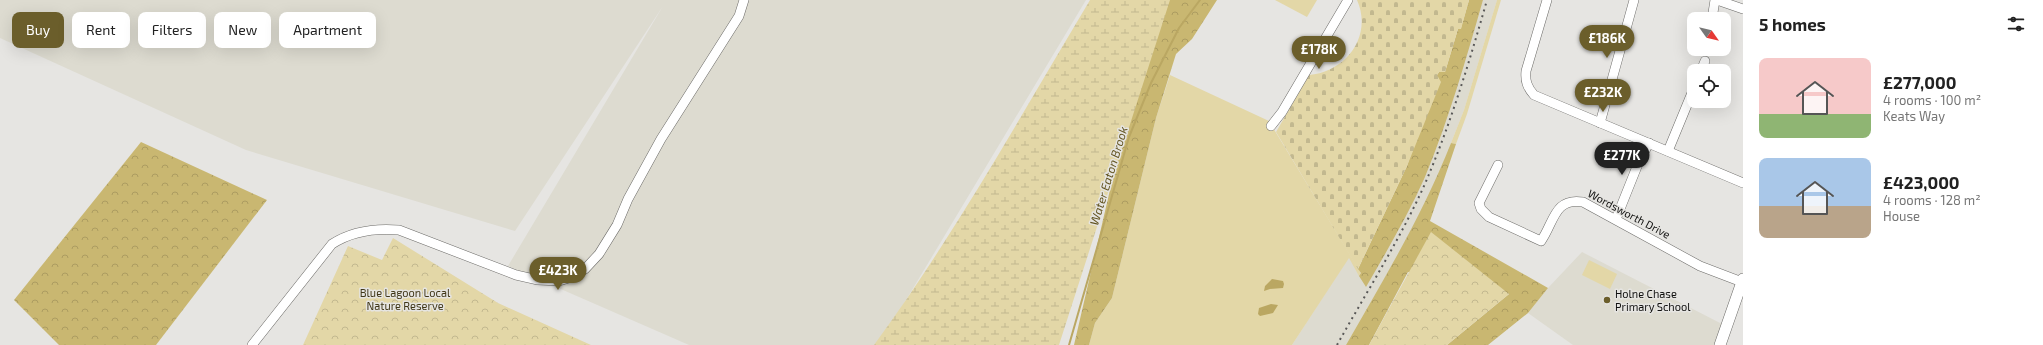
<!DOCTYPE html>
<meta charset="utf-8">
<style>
:root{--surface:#fff;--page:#f6f6f6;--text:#222;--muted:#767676;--accent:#6b5e2b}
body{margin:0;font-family:"Exo 2",sans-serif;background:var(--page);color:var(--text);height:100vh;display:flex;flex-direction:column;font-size:15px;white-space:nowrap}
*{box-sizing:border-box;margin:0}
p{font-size:13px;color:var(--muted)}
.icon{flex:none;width:22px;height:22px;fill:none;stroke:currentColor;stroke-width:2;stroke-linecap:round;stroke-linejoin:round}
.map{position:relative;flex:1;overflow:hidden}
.details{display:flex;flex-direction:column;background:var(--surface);width:300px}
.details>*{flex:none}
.hud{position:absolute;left:12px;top:12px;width:380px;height:36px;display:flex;gap:8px}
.needle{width:26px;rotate:124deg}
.fabs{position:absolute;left:1687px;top:12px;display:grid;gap:8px}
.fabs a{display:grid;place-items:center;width:44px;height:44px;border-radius:8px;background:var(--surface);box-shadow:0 4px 16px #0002;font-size:20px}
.price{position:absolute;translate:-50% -34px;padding:0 9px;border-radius:14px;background:var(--accent);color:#fff;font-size:13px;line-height:26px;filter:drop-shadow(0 1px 2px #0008)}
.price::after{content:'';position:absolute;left:50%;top:24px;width:12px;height:9px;margin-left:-6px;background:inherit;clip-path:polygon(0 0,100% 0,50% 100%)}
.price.current{background:#222;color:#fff}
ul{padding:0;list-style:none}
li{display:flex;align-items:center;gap:12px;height:100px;padding:0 16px}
li span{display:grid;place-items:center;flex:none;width:112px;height:80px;border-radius:8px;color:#555}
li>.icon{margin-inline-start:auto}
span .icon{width:48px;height:48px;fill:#fffc;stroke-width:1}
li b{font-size:17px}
h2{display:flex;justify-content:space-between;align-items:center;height:48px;padding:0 16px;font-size:17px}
.tag{padding:0 14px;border-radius:8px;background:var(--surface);box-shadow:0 4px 16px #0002;font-size:14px;line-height:36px}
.tag.current{background:var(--accent);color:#fff}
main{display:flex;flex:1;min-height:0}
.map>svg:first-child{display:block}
</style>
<main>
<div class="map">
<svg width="1743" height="345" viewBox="0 0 1743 345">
<defs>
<pattern id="forest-crowns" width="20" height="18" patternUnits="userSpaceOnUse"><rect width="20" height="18" fill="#c9b771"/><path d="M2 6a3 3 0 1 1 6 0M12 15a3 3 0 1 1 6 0" fill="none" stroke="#ac9c61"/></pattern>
<pattern id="wetland-marsh" width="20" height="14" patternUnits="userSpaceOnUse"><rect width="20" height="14" fill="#e3d7a7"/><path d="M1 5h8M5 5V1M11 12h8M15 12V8" fill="none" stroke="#c2b88f"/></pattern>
<pattern id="cemetery-stones" width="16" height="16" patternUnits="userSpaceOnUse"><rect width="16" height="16" fill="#e3d7a7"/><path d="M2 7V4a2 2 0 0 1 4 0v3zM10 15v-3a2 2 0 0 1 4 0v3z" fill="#c2b88f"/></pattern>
<pattern id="park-crowns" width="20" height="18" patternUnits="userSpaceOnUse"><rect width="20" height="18" fill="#e3d7a7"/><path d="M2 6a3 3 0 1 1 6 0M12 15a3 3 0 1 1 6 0" fill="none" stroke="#c2b88f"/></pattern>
</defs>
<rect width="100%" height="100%" fill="#e6e5e2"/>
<!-- built -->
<g fill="#dddbd0">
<polygon points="0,0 1086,0 879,345 689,345 508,266 663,6 515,231 246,150 0,38"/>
<polygon points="1483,0 1497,0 1464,110 1438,176 1410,234 1346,345 1292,345 1349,257 1366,286 1397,233 1425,177 1439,141"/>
<polygon points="1582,252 1722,324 1715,345 1573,345 1528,313 1548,288"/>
</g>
<!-- grass -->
<g fill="#e3d7a7">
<polygon points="1275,0 1317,0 1307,17"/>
<polygon points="1497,0 1501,0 1467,114 1456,144 1451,143 1464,110"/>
<polygon points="1170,75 1269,121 1361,273 1359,276 1349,258 1292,345 1089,345 1095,323 1112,298 1156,118"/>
<polygon points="1589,260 1617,274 1610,289 1582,275"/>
</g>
<!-- forest -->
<g fill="url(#forest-crowns)">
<polygon points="1167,0 1217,0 1192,39 1176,54 1156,118 1112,298 1095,323 1089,345 1074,345 1138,69"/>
<path d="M1469,0H1483C1466,59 1449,119 1425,177C1408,215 1387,251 1366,287L1359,276L1361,273L1358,269L1407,166L1437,75L1439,72H1445L1458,29L1461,28Z"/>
<polygon points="141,142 267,200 156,345 59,345 14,300"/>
<path d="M1451,143L1456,144L1430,221L1548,288L1528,313L1488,345H1447L1509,294L1408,272L1369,345H1346C1384,279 1423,214 1451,143Z"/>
</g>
<!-- wetland -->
<path fill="url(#wetland-marsh)" d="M1090,0H1170L1059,345H874C954,236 1020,117 1090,0Z"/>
<!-- cemetery -->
<path fill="url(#cemetery-stones)" d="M1357,0H1469L1461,29H1458L1445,72H1439L1437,75L1441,82L1407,166L1358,269L1276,132L1309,75C1346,72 1373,36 1357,0Z"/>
<!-- park -->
<g fill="url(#park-crowns)">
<polygon points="1431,232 1509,294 1447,345 1369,345"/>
<polygon points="393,238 498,303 591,345 303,345 348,246 382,260"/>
</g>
<!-- water -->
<g fill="#baa762">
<polygon points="1272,279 1283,281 1284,284 1283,288 1270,289 1264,291 1265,286"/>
<polygon points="1271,304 1278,305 1273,313 1260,316 1258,314 1259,308"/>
</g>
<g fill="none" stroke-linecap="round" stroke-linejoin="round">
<!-- stream -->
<polyline stroke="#baa762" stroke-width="2" points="1069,345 1129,137 1151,83 1179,28 1200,0"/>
<!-- minor casing -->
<g stroke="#6c6b68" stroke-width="10">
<g id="minor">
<path d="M1547,0L1526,71C1525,81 1527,87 1534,95L1743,183"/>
<polyline points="1717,0 1743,9"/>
<polyline points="1712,19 1715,0"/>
<polyline points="1701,71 1705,61"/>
<polyline points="1600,123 1634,0"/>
<polyline points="1271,126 1282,112 1348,0"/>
<polyline points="1668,151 1694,88"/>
<path d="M1498,165L1479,203L1481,209L1489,217L1541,241C1554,223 1554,197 1583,202L1700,266L1742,282"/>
<polyline points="1616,219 1638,164 1649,143"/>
<path d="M252,345L332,244C352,231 375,228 399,230L516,275L538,280L559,281L572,277L585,269L599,254L617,225L628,199L661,139L739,16L744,0"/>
</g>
</g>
<!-- major casing -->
<g stroke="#6c6b68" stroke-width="12">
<polyline id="major" points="1720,345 1743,279"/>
</g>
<!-- minor -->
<use href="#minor" stroke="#fff" stroke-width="9"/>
<!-- major -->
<use href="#major" stroke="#fff" stroke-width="11"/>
<!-- rail -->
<path stroke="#595857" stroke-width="2" stroke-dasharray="2 4" stroke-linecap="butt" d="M1337,345C1366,293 1399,241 1424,186C1450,126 1469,63 1487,0"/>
</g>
<!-- markers -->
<circle fill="#6b5e2b" stroke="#e6e5e2" stroke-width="1.5" cx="1607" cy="300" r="4"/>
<g text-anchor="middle" stroke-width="3" stroke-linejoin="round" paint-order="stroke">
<!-- street labels -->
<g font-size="11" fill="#10100f" stroke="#e6e5e2">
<text transform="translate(1629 214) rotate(28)" y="4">Wordsworth Drive</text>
</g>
<!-- park labels -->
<g font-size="11" fill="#403718" stroke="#e6e5e2">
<text x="405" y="297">Blue Lagoon Local<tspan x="405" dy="13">Nature Reserve</tspan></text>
</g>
<!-- poi labels -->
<g font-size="11" fill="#10100f" stroke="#e6e5e2" text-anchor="start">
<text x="1615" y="298">Holne Chase<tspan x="1615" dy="13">Primary School</tspan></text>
</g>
<!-- water labels -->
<g font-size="12" font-style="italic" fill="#635521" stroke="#e6e5e2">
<text transform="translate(1109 176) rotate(-73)" y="4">Water Eaton Brook</text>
</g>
</g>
</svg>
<div class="fabs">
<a><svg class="needle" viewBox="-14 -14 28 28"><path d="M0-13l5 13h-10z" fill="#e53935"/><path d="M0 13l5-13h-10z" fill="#767676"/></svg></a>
<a><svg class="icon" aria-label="locate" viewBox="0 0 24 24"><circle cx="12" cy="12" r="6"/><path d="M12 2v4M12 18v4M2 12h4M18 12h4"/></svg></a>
</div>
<b class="price" style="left:1607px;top:59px">£186K</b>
<b class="price" style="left:1319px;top:70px">£178K</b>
<b class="price" style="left:1603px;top:113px">£232K</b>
<b class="price current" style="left:1622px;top:176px">£277K</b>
<b class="price" style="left:558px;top:291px">£423K</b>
<div class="hud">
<a class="tag current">Buy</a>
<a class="tag">Rent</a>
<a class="tag">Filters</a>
<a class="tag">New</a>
<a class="tag">Apartment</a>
</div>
</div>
<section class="details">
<h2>5 homes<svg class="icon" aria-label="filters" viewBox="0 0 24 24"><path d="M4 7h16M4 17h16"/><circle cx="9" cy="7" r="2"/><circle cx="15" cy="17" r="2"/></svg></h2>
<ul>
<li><span style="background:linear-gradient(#f6c9c9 70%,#8fb573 0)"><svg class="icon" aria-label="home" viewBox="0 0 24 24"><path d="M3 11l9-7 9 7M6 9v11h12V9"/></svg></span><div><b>£277,000</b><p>4 rooms · 100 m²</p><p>Keats Way</p></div></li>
<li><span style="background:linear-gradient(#a9c7e8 60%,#b9a48a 0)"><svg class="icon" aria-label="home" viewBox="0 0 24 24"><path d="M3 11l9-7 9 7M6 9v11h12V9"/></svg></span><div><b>£423,000</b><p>4 rooms · 128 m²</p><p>House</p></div></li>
</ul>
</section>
</main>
